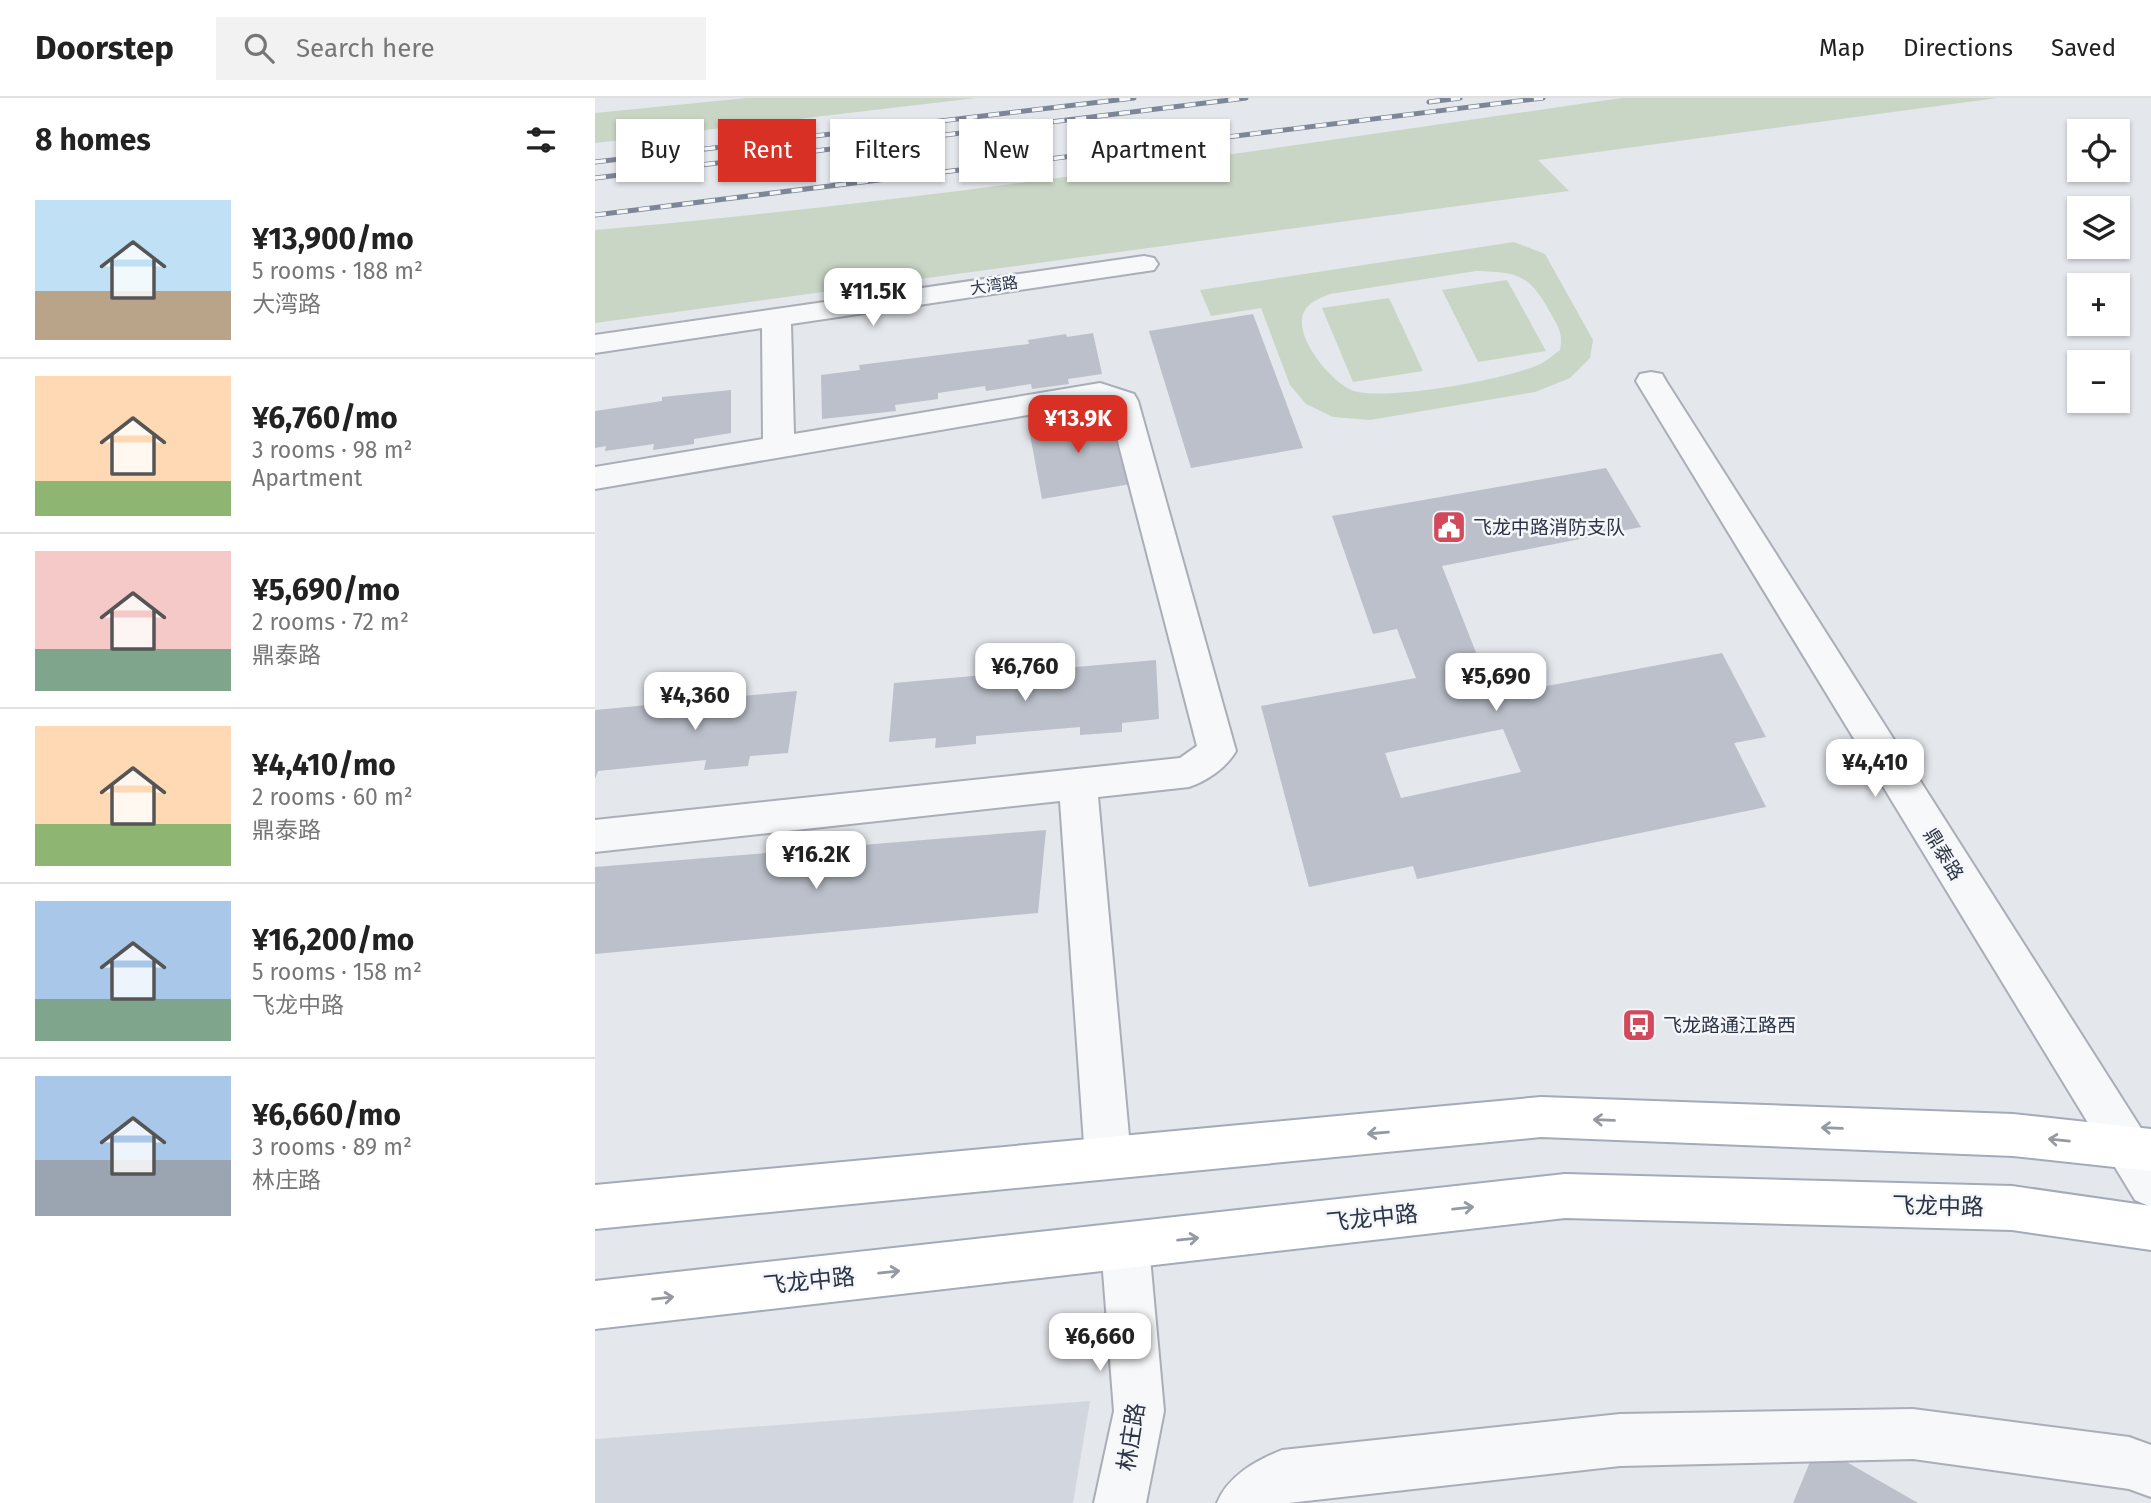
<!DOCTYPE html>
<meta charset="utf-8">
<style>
:root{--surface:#fff;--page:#f2f2f2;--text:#222;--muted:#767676;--line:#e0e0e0;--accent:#d93025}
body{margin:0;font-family:"Fira Sans","Noto Sans SC",sans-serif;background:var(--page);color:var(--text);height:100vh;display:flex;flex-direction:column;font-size:26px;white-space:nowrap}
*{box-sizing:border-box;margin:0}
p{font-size:23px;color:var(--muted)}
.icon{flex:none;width:38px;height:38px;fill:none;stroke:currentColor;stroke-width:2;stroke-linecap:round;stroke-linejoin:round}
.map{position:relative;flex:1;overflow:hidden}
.details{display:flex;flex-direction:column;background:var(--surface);width:595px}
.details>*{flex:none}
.guide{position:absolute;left:21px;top:21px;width:665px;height:63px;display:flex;gap:14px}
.fabs{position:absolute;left:1472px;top:21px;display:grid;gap:14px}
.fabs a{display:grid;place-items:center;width:63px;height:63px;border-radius:0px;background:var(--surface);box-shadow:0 2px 5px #0004;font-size:35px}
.price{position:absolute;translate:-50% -60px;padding:0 16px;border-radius:14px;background:#fff;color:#222;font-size:23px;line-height:46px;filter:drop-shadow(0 2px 4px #0008)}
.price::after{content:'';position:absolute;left:50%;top:42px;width:21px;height:16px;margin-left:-10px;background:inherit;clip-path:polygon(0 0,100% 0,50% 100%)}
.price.current{background:var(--accent);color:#fff}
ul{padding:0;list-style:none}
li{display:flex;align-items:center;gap:21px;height:175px;padding:0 35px}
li+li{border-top:2px solid var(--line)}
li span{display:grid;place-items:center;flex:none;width:196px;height:140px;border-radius:0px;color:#555}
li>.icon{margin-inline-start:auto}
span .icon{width:84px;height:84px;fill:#fffc;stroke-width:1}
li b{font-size:30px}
h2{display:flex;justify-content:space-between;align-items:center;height:84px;padding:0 35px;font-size:30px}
.tag{padding:0 24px;border-radius:0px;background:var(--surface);box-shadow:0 2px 5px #0004;font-size:24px;line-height:63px}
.tag.current{background:var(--accent);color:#fff}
header{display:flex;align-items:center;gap:42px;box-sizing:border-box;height:98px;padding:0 35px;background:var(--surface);border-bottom:2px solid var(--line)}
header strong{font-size:33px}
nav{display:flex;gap:38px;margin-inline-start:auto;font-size:24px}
.search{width:490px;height:63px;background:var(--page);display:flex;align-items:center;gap:18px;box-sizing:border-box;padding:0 24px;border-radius:0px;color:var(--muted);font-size:26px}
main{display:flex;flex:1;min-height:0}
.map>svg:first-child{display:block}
</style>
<header>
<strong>Doorstep</strong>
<div class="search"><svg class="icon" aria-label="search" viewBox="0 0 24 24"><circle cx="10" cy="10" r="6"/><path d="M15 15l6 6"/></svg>Search here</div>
<nav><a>Map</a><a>Directions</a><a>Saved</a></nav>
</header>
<main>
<section class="details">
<h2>8 homes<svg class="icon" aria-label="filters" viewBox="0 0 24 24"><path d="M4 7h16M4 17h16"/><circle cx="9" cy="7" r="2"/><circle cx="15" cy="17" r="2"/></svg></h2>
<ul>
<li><span style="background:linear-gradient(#bfe0f5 65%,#b9a48a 0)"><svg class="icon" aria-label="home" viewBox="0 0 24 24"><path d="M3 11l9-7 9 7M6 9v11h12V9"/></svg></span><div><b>¥13,900/mo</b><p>5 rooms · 188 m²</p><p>大湾路</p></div></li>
<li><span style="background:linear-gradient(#ffd9b3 75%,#8fb573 0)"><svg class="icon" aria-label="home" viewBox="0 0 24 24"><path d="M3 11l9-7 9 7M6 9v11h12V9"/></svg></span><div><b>¥6,760/mo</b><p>3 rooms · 98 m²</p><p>Apartment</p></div></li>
<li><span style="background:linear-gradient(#f6c9c9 70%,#7fa58c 0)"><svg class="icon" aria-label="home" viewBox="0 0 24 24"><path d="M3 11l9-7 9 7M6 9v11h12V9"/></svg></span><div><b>¥5,690/mo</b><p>2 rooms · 72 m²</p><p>鼎泰路</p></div></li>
<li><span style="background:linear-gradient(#ffd9b3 70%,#8fb573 0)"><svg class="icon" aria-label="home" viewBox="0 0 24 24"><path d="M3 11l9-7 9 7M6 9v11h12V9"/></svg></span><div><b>¥4,410/mo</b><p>2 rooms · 60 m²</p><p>鼎泰路</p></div></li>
<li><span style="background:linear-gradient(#a9c7e8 70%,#7fa58c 0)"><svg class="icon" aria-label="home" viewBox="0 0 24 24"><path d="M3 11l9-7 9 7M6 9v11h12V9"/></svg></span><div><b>¥16,200/mo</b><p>5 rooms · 158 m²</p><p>飞龙中路</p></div></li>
<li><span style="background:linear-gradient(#a9c7e8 60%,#9aa5b1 0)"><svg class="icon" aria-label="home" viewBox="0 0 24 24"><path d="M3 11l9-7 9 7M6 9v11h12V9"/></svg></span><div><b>¥6,660/mo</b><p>3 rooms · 89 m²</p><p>林庄路</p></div></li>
</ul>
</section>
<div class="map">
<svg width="1556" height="1405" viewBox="0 0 1556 1405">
<rect width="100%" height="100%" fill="#e4e7ec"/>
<!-- built -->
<polygon fill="#d2d6de" points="495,1303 478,1405 0,1405 0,1341"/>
<!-- green -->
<g fill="#c9d6c5" fill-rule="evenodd">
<polygon points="152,0 381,0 0,45 0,15"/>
<path d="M1027,0H1402L943,62L974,93L0,225V132C344,102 686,49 1027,0Z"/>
<path d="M919,144L950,156L998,242L995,260L975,280L940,294L775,322L738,319L711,306L695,287L666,210L616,218L605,192ZM881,173C924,174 935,177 956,216C964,230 968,236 965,252C958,257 951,264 943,267C911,281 792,303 759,293C737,286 697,238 709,214C713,204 726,200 735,196Z"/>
<polygon points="912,182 951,253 883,264 847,192"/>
<polygon points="794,200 828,273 758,284 727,210"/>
</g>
<!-- building -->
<g fill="#bbc0ca" fill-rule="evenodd">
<polygon points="658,216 708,350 596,370 554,233"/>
<polygon points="498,235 507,276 473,281 474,286 437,291 436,286 391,293 390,288 343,295 343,301 300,307 301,313 227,321 226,277 265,272 264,267 434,246 433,242 471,236 472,239"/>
<polygon points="136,292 136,335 99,341 99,346 58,352 59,346 10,353 11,348 0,350 0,313 67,303 67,299"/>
<polygon points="518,313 536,386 447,401 433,326"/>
<path d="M1011,370L1046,429L847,468L898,598L1127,555L1171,639L1139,645L1171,709L822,781L818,768L714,789L666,608L821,580L802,531L778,536L737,418ZM908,631L926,674L806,700L790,655Z"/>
<polygon points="561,562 564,621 527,625 527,634 485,637 485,629 381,638 381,646 340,650 341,640 294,644 299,585"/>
<polygon points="202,593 193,655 155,658 153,668 109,672 111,662 3,673 0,681 0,612"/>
<polygon points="451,732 443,815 0,856 0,769"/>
<polygon points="1222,1347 1323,1405 1198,1405"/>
</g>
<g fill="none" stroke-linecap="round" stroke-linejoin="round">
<!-- minor casing -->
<g stroke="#a9aeb7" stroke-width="4">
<g id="minor">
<path d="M549,158L559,160L563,166L559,172L196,226L199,336L505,285L539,296L543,303L641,653C631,670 612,683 594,689L503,699L536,1060L529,1075L513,1081L497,1075L490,1060L465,703L0,754V722L585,660L602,648L514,309L503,305L0,391V369L168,341L167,230L0,255V237Z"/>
<polygon points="1056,274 1067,276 1071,283 1556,1046 1556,1109 1540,1102 1041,283 1045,276"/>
<polygon points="530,1125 547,1132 554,1148 569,1313 551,1405 499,1405 519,1313 506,1148 513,1132"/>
<path d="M1318,1311L1534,1339L1556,1347V1399L1534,1391L1318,1361L1025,1368L693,1405H622C633,1378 660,1363 687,1352L1025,1316Z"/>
</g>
</g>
<!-- major casing -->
<g stroke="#a3abb8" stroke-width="4">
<g id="major">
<polygon points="946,999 1418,1016 1556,1031 1556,1073 1418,1058 946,1039 0,1131 0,1087"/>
<polygon points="970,1076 1417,1088 1556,1108 1556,1152 1417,1132 970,1120 0,1231 0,1183"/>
</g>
</g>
<!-- minor -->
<use href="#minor" fill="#f7f8fa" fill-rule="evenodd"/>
<!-- major -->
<use href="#major" fill="#fff" fill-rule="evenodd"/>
<!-- rail casing -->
<g stroke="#7d8696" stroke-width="5">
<g id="rail">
<polyline points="834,4 865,0"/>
<polyline points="0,64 539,0"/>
<polyline points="0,80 651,0"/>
<polyline points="0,117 948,0"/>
</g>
</g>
<!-- rail -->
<use href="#rail" stroke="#f4f6f9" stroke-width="3.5" stroke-dasharray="11" stroke-linecap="butt"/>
</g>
<!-- one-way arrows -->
<defs><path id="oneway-shaft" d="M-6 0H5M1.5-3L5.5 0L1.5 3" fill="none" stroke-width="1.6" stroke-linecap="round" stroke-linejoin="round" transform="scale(1.75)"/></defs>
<g stroke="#959aa2">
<use href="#oneway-shaft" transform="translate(1009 1022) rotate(-178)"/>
<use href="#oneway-shaft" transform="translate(1237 1030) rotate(-178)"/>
<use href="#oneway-shaft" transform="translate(783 1035) rotate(175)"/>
<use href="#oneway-shaft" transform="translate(1464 1042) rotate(-174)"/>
<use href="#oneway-shaft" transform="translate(868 1110) rotate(-6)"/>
<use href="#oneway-shaft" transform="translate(593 1141) rotate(-6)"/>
<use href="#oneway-shaft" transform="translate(294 1174) rotate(-6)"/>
<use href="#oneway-shaft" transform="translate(68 1200) rotate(-6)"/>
</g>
<!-- icons -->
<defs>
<g id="civic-square" transform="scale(1.75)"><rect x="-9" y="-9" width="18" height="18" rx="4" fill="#d1495b" stroke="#f4f6f9"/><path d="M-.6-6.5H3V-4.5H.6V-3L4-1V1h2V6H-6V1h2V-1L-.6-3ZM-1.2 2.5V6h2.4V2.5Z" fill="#fff"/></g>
<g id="bus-square" transform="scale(1.75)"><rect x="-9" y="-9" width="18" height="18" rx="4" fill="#d1495b" stroke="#f4f6f9"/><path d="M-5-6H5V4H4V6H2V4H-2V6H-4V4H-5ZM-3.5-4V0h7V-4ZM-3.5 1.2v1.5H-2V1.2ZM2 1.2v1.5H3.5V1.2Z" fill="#fff"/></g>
</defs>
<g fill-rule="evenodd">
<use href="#civic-square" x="854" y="429"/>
<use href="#bus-square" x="1044" y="927"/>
</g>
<g text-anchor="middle" stroke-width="5" stroke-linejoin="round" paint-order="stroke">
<!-- far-street labels -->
<g font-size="16" fill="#2b3445" stroke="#f4f6f9">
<text transform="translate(399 187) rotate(-8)" y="6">大湾路</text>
</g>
<!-- poi labels -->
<g font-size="19" fill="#2b3445" stroke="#f4f6f9" text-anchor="start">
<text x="878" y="436">飞龙中路消防支队</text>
<text x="1068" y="934">飞龙路通江路西</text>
</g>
<!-- street labels -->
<g font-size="19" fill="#2b3445" stroke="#f4f6f9">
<text transform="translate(1349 756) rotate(58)" y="7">鼎泰路</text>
</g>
<!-- near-street labels -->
<g font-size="23" fill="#2b3445" stroke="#f4f6f9">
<text transform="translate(1343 1108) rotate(1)" y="8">飞龙中路</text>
<text transform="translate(777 1120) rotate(-6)" y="8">飞龙中路</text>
<text transform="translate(214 1183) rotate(-6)" y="8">飞龙中路</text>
<text transform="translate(536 1339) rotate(-81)" y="8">林庄路</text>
</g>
</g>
</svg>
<div class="fabs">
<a><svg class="icon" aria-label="locate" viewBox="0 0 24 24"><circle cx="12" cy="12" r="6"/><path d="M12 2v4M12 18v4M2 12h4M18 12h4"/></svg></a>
<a><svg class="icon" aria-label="layers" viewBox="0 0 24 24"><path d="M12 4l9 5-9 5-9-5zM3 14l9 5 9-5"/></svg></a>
<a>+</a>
<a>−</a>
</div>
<b class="price" style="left:278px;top:230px">¥11.5K</b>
<b class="price current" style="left:483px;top:357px">¥13.9K</b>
<b class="price" style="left:430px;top:605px">¥6,760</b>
<b class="price" style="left:901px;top:615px">¥5,690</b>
<b class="price" style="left:100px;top:634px">¥4,360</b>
<b class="price" style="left:1280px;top:701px">¥4,410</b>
<b class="price" style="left:221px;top:793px">¥16.2K</b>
<b class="price" style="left:505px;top:1275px">¥6,660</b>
<div class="guide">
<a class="tag">Buy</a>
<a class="tag current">Rent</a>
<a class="tag">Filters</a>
<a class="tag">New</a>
<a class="tag">Apartment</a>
</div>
</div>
</main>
